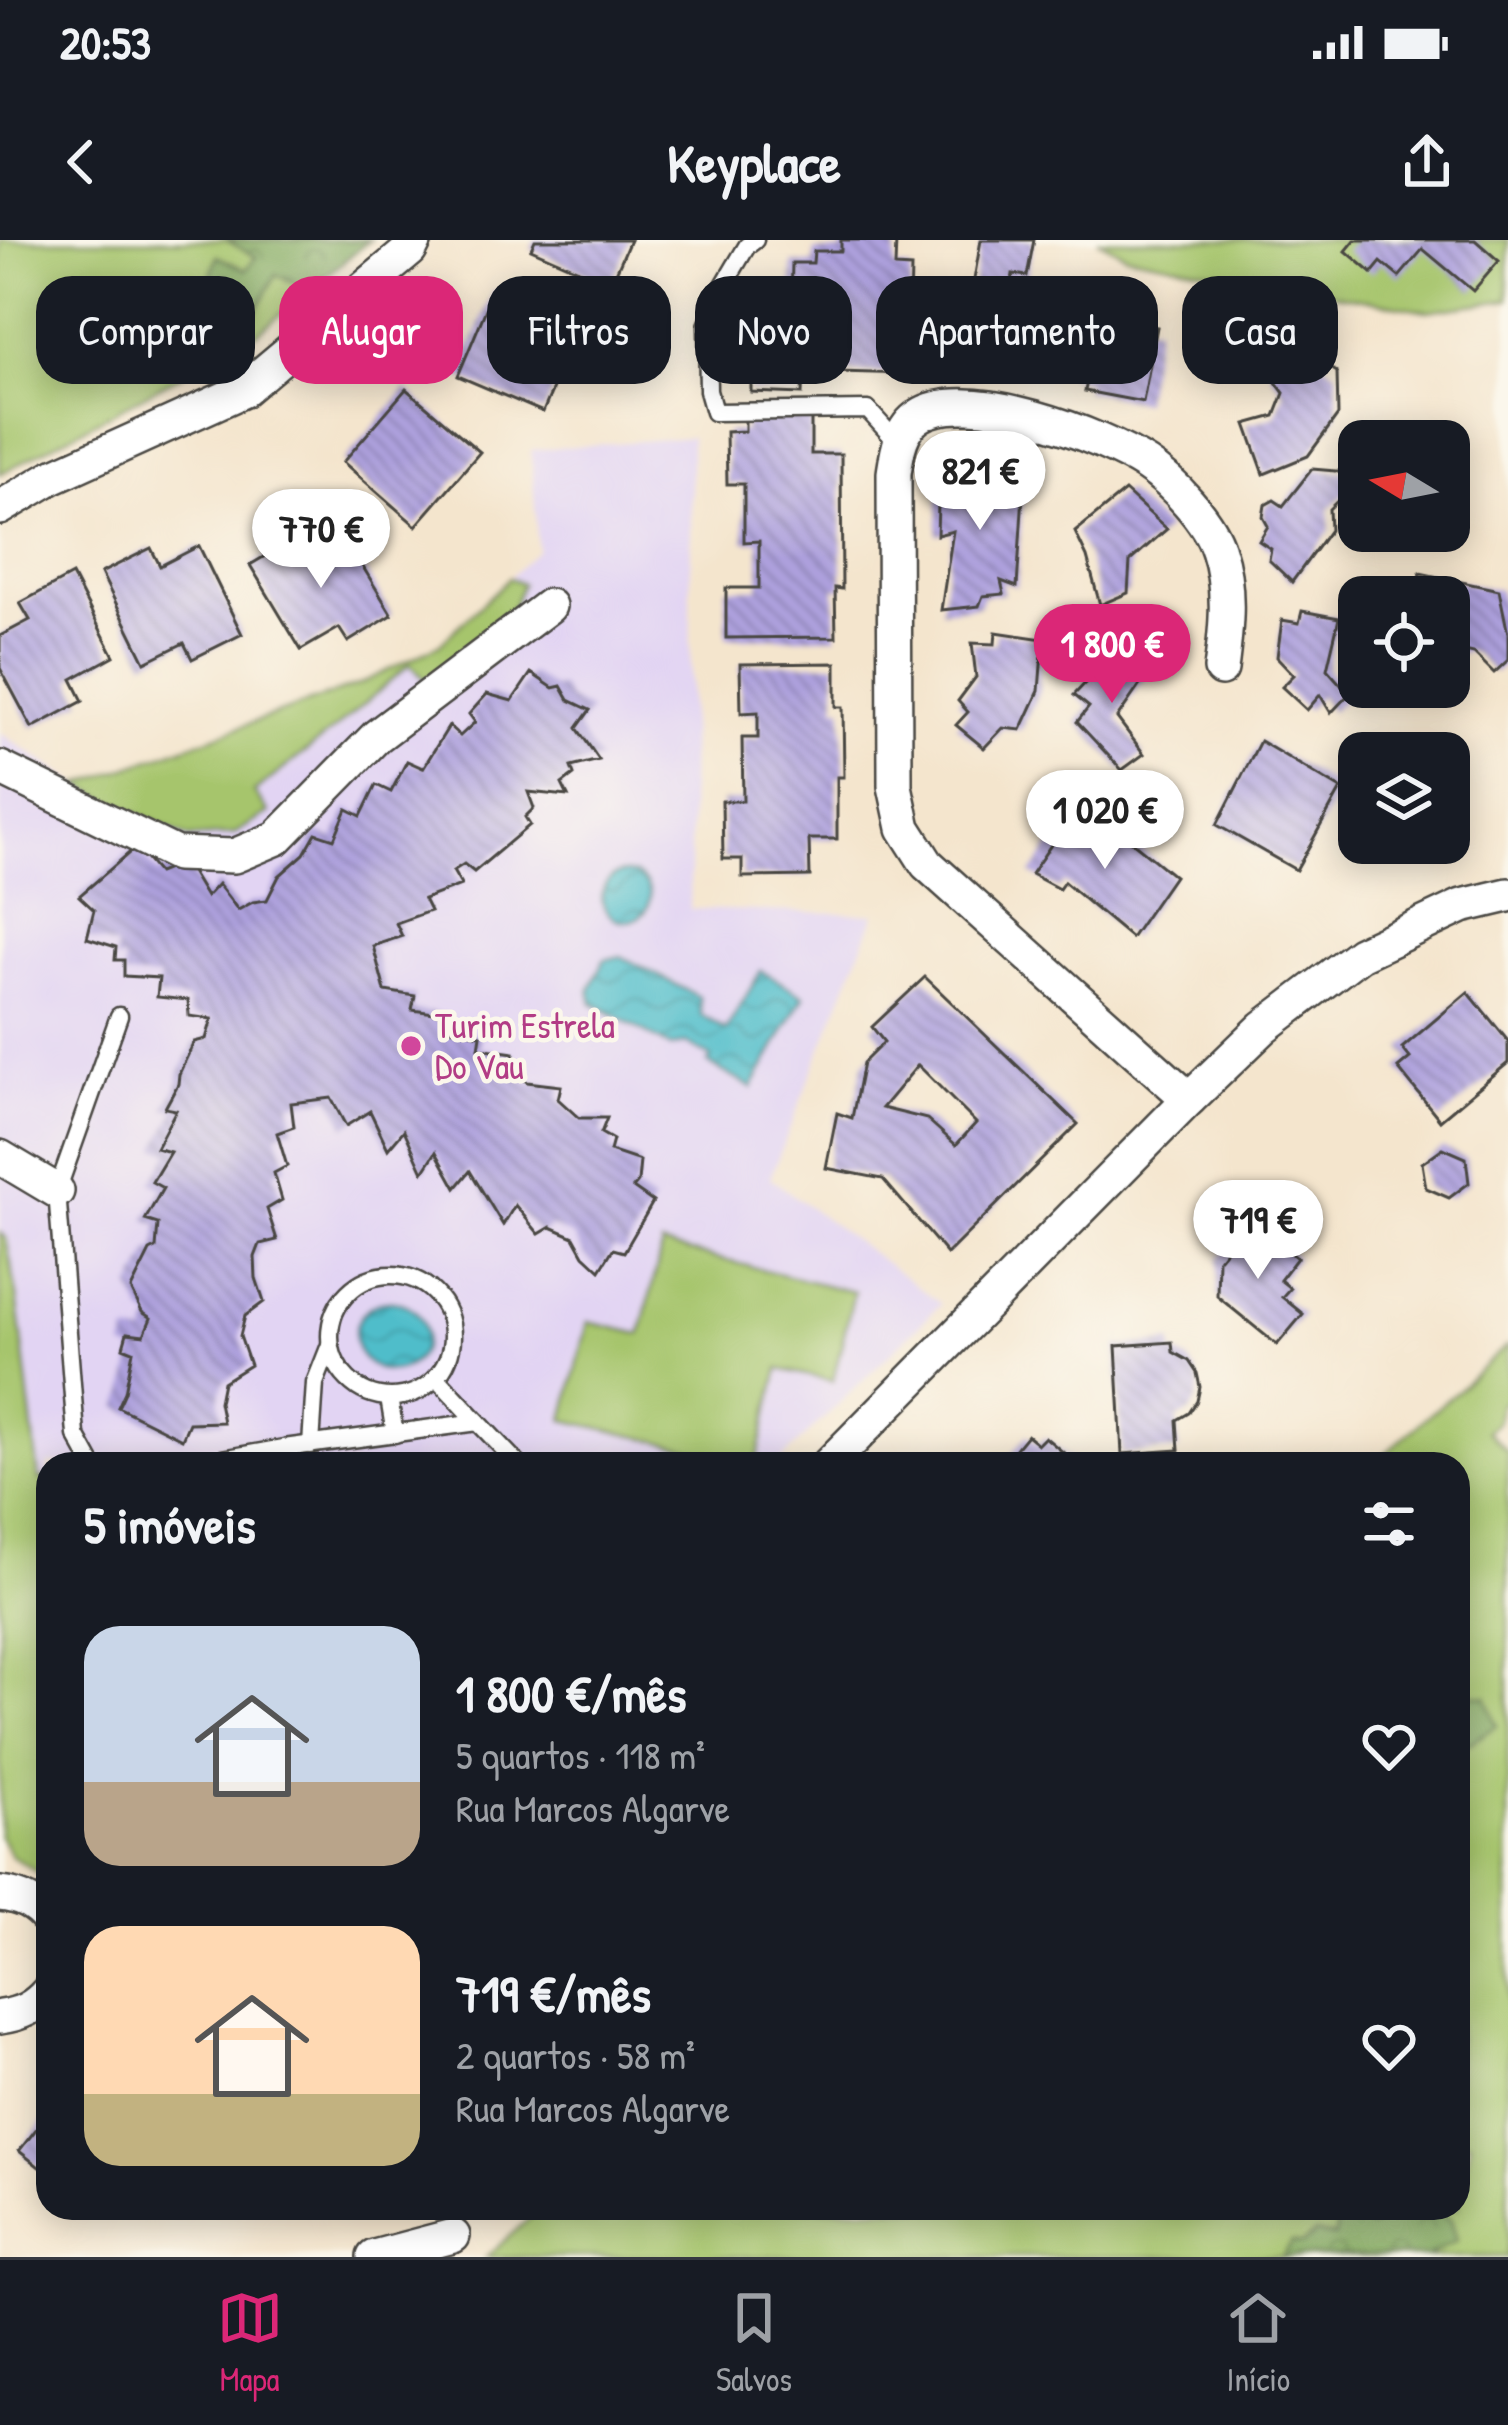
<!DOCTYPE html>
<html lang="pt">
<meta charset="utf-8">
<style>
:root{--surface:#171b24;--page:#242831;--text:#f1f3f6;--muted:#9ea1a6;--line:#363941;--accent:#db2777}
body{margin:0;font-family:"Patrick Hand",sans-serif;background:var(--page);color:var(--text);height:100vh;display:flex;flex-direction:column;font-size:45px;white-space:nowrap}
*{box-sizing:border-box;margin:0}
p{font-size:39px;color:var(--muted)}
.icon{flex:none;width:66px;height:66px;fill:none;stroke:currentColor;stroke-width:2;stroke-linecap:round;stroke-linejoin:round}
.map{position:relative;flex:1;overflow:hidden}
.sheet{position:absolute;left:36px;top:1212px;width:1434px;height:768px;display:flex;flex-direction:column;background:var(--surface);border-radius:36px;box-shadow:0 6px 30px #0003}
.sheet>*{flex:none}
.hud{position:absolute;left:36px;top:36px;width:1437px;height:108px;display:flex;gap:24px}
.needle{width:78px;rotate:280deg}
.controls{position:absolute;left:1338px;top:180px;display:grid;gap:24px}
.controls a{display:grid;place-items:center;width:132px;height:132px;border-radius:24px;background:var(--surface);box-shadow:0 6px 30px #0003;font-size:60px}
.price{position:absolute;translate:-50% -102px;padding:0 27px;border-radius:42px;background:#fff;color:#222;font-size:39px;line-height:78px;filter:drop-shadow(0 3px 6px #0008)}
.price::after{content:'';position:absolute;left:50%;top:72px;width:36px;height:27px;margin-left:-18px;background:inherit;clip-path:polygon(0 0,100% 0,50% 100%)}
.price.selected{background:var(--accent);color:#fff}
ul{padding:0;list-style:none}
li{display:flex;align-items:center;gap:36px;height:300px;padding:0 48px}
li span{display:grid;place-items:center;flex:none;width:336px;height:240px;border-radius:36px;color:#555}
li>.icon{margin-inline-start:auto}
span .icon{width:144px;height:144px;fill:#fffc;stroke-width:1}
li b{font-size:51px}
h2{display:flex;justify-content:space-between;align-items:center;height:144px;padding:0 48px;font-size:51px}
.chip{padding:0 42px;border-radius:36px;background:var(--surface);box-shadow:0 6px 30px #0003;font-size:42px;line-height:108px}
.chip.selected{background:var(--accent);color:#fff}
.status{display:flex;justify-content:space-between;align-items:center;height:84px;padding:0 60px;background:var(--surface);direction:ltr}
.status svg{height:33px;fill:currentColor}
header{display:flex;justify-content:space-between;align-items:center;height:156px;padding:0 48px;background:var(--surface);font-size:54px;font-weight:700}
.menu{display:flex;justify-content:space-around;align-items:center;height:168px;border-top:3px solid var(--line);background:var(--surface);font-size:33px;color:var(--muted)}
.menu a{display:grid;justify-items:center;gap:6px}
.menu .selected{color:var(--accent)}
.map>svg:first-child{display:block}
</style>
<div class="status"><b>20:53</b><svg viewBox="0 0 49 12"><path d="M0 12V9h3v3zM5 12V6h3v6zM10 12V3h3v9zM15 12V0h3v12zM26 1h20v11H26zM47 4h2v5h-2z"/></svg></div>
<header><svg class="icon" aria-label="back" viewBox="0 0 24 24"><path d="M15 5l-7 7 7 7"/></svg>Keyplace<svg class="icon" aria-label="share" viewBox="0 0 24 24"><path d="M12 15V3M7 8l5-5 5 5M5 13v7h14v-7"/></svg></header>
<div class="map">
<svg width="1508" height="2017" viewBox="0 0 1508 2017">
<defs>
<pattern id="forest-crowns" width="20" height="18" patternUnits="userSpaceOnUse" patternTransform="scale(3)"><rect width="20" height="18" fill="#84aa60"/><path d="M2 6a3 3 0 1 1 6 0M12 15a3 3 0 1 1 6 0" fill="none" stroke="#6c8b4f"/></pattern>
<pattern id="water-waves" width="16" height="10" patternUnits="userSpaceOnUse" patternTransform="scale(3)"><rect width="16" height="10" fill="#50bdca"/><path d="M0 5q4-4 8 0t8 0" fill="none" stroke="#439aa4"/></pattern>
<pattern id="building-back-hatch" width="6" height="6" patternUnits="userSpaceOnUse" patternTransform="scale(3)"><rect width="6" height="6" fill="#ada0dd"/><path d="M-1 5l2 2M0 0l6 6M5-1l2 2" fill="none" stroke="#8d83b3"/></pattern>
</defs>
<rect width="100%" height="100%" fill="#fbf7ec"/>
<filter id="ink" filterUnits="userSpaceOnUse"><feTurbulence type="fractalNoise" baseFrequency=".00833" numOctaves="2"/><feDisplacementMap in="SourceGraphic" scale="24" xChannelSelector="R" yChannelSelector="G"/><feConvolveMatrix kernelMatrix="1 2 1 2 8 2 1 2 1" color-interpolation-filters="sRGB"/></filter>
<filter id="wash" filterUnits="userSpaceOnUse"><feTurbulence type="fractalNoise" baseFrequency=".004" numOctaves="4" result="noise"/><feDisplacementMap in="SourceGraphic" scale="48" xChannelSelector="R" yChannelSelector="G"/><feGaussianBlur stdDeviation="2.7" result="paint"/><feColorMatrix in="noise" values="0 0 0 0 0 0 0 0 0 0 0 0 0 0 0 0 0 1.4 0 .05"/><feComposite in="paint" operator="in"/></filter>
<g filter="url(#wash)">
<rect width="100%" height="100%" fill="#f4e5cd"/>
<!-- built -->
<polygon fill="#e2d4f3" points="691,197 690,669 875,674 770,938 941,1064 777,1224 48,1224 48,1237 39,1241 17,1055 6,998 0,993 0,493 79,545 360,444 439,405 538,310 531,210"/>
<!-- green -->
<g fill="#a6c56c" stroke="#68784c" stroke-width="3">
<polygon points="0,0 369,0 258,93 0,234"/>
<polygon points="1098,0 1508,0 1508,60 1427,71 1126,15"/>
<polygon points="509,338 522,344 509,376 426,441 410,424 335,489 254,552 269,573 234,594 189,598 79,545 360,444 439,405"/>
<polygon points="0,993 6,998 17,1055 39,1240 48,1237 48,1639 11,1616 0,1596"/>
<polygon points="662,1005 854,1052 833,1141 779,1129 756,1224 564,1180 588,1082 641,1094"/>
<polygon points="1508,1105 1508,1159 1500,1165 1498,1181 1487,1191 1508,1212 1508,2017 1433,2017 1430,2014 1451,1980 1430,1968 1458,1968 1458,1938 1463,1938 1471,1902 1458,1902 1458,1508 1460,1509 1486,1457 1458,1453 1458,1224 1374,1224"/>
<polygon points="541,1968 1355,1968 1336,1997 1315,1993 1302,2004 1292,2003 1282,2017 486,2017"/>
</g>
<!-- forest -->
<g fill="url(#forest-crowns)" stroke="#586a46" stroke-width="3">
<polygon points="226,0 369,0 310,50 276,35 250,83 242,82 214,91 206,77 227,62 207,49 217,16 246,30 256,17"/>
<polygon points="1458,1453 1486,1457 1497,1486 1460,1509"/>
<polygon points="1355,1968 1364,1974 1369,1987 1388,1976 1401,1977 1398,1968 1430,1968 1451,1980 1457,2000 1431,2014 1433,2017 1282,2017 1292,2002 1303,2004 1315,1993 1335,1997 1338,1979"/>
</g>
<!-- water -->
<g fill="url(#water-waves)" stroke="#3e747a" stroke-width="3">
<circle cx="626" cy="657" r="24"/>
<polygon points="621,716 699,757 701,775 726,790 761,731 804,756 752,848 708,823 711,817 686,803 671,807 593,763 590,750 604,720"/>
<circle cx="390" cy="1096" r="35"/>
</g>
<g id="blocks">
<!-- building -->
<g fill="url(#building-back-hatch)" fill-rule="evenodd">
<polygon points="535,0 630,0 611,44 531,9"/>
<polygon points="841,0 896,0 895,27 911,28 908,134 803,131 802,154 751,152 751,134 733,134 735,61 791,63 792,23 813,23 814,11 841,11"/>
<polygon points="981,0 1034,0 1027,36 1013,34 1009,62 1039,76 1015,132 965,107 982,79 968,74"/>
<polygon points="1355,0 1475,0 1499,21 1473,51 1423,9 1399,37 1381,22 1372,33 1346,11"/>
<polygon points="1086,40 1125,48 1118,80 1157,87 1143,162 1085,151 1087,141 1068,137"/>
<polygon points="494,50 579,86 543,172 458,136"/>
<polygon points="1266,88 1337,132 1338,175 1308,216 1264,234 1246,184 1275,176 1284,153 1270,134 1272,117 1258,108"/>
<polygon points="406,149 480,212 416,286 343,222"/>
<polygon points="811,178 811,214 841,214 842,349 835,348 836,397 726,398 726,348 759,348 759,301 744,302 744,244 727,244 726,192 745,191 745,179"/>
<polygon points="970,220 1010,227 1016,247 1023,254 1017,347 1001,341 1004,354 983,356 979,366 941,370 953,291 937,295 939,234 970,235"/>
<polygon points="1312,229 1359,233 1359,240 1329,269 1330,290 1292,342 1269,320 1271,309 1259,301 1268,286 1263,277 1265,265 1274,260 1283,266"/>
<polygon points="1125,251 1167,289 1130,321 1128,353 1100,365 1087,317 1075,292"/>
<polygon points="343,294 392,375 348,402 339,388 301,410 250,325 292,300 304,318"/>
<polygon points="199,306 242,394 192,419 184,403 145,422 101,333 151,308 160,326"/>
<polygon points="1420,333 1499,350 1508,394 1508,420 1494,433 1474,413 1465,411 1455,417 1449,416 1449,357 1415,357"/>
<polygon points="72,335 114,416 72,439 83,461 32,488 0,428 0,396 30,380 20,363"/>
<polygon points="1302,371 1339,378 1327,429 1349,454 1331,473 1320,455 1307,470 1282,447 1294,435 1277,417 1282,380 1299,383"/>
<polygon points="996,392 1043,399 1039,451 1021,490 1003,488 984,508 956,485 968,472 958,461 976,437 972,403 995,404"/>
<polygon points="1121,405 1146,436 1117,478 1144,514 1122,530 1077,482 1089,467 1074,455"/>
<polygon points="836,423 836,467 843,467 844,537 837,537 837,599 809,599 810,636 742,637 742,619 723,619 722,561 743,561 742,498 758,498 758,472 741,473 740,424"/>
<polygon points="531,433 553,448 561,446 569,460 590,470 577,488 599,520 571,527 574,535 562,544 568,556 528,552 534,568 525,577 530,585 474,632 464,624 453,631 461,645 424,659 430,671 396,683 402,696 373,706 385,751 415,756 412,770 449,775 445,788 481,795 479,808 514,813 511,828 527,842 561,846 558,859 579,878 607,878 601,893 613,900 610,911 640,921 638,942 633,948 653,962 624,1012 613,1009 600,1030 584,1015 574,997 551,987 539,994 515,965 503,985 470,931 456,948 436,912 423,932 404,890 388,909 370,871 346,886 331,858 291,863 294,887 277,893 287,926 274,933 282,960 267,969 277,1000 260,1004 255,1017 256,1038 264,1062 245,1076 240,1096 250,1125 223,1142 219,1162 223,1182 189,1183 182,1199 118,1167 125,1152 133,1111 123,1107 127,1093 144,1095 151,1078 142,1072 131,1049 150,1011 156,1008 158,984 145,980 163,948 152,942 170,912 156,908 176,870 165,868 178,844 179,834 194,802 206,799 212,779 189,776 188,760 157,757 159,738 124,736 124,720 115,720 116,707 87,698 94,670 79,656 136,607 158,633 185,622 206,657 218,644 238,670 253,662 267,660 279,636 304,614 316,593 334,599 347,569 361,576 376,545 391,552 407,521 423,528 449,486 460,496 475,482 469,474 487,454 512,461"/>
<polygon points="1260,501 1341,549 1296,630 1217,585"/>
<polygon points="1071,576 1087,594 1100,576 1174,636 1131,698 1064,642 1059,649 1031,634"/>
<path d="M925,737L1078,884L947,1014L883,939L826,928L837,873L852,878L863,823L884,802L872,787ZM918,825L976,883L956,905L927,879L882,868Z"/>
<polygon points="1468,752 1508,801 1508,823 1440,880 1398,828 1410,818 1402,808"/>
<polygon points="1443,908 1466,918 1469,943 1449,958 1426,948 1422,923"/>
<polygon points="1251,980 1297,1018 1280,1040 1290,1048 1282,1057 1303,1074 1277,1105 1217,1056 1218,1019"/>
<polygon points="1172,1102 1173,1112 1189,1121 1197,1133 1200,1147 1197,1161 1189,1173 1177,1180 1179,1210 1122,1214 1116,1106"/>
<polygon points="1027,1195 1038,1204 1045,1197 1077,1224 1003,1224"/>
<polygon points="48,1874 48,1934 19,1911"/>
</g>
</g>
</g>
<g filter="url(#ink)">
<use href="#blocks" fill-opacity="0" stroke="#494743" stroke-width="3"/>
<g fill="none" stroke-linecap="round" stroke-linejoin="round">
<!-- service casing -->
<g stroke="#494743" stroke-width="21">
<g id="service">
<polyline points="755,0 747,6 721,50 707,86 708,151 714,172 868,170 898,203"/>
<circle cx="391" cy="1096" r="61"/>
<polyline points="436,1137 478,1182"/>
<polyline points="389,1158 395,1194"/>
<polyline points="311,1205 315,1143 330,1105"/>
<polyline points="92,1224 76,1195 57,951 119,776"/>
<polyline points="193,1224 284,1208 478,1182 518,1224"/>
</g>
</g>
<!-- minor casing -->
<g stroke="#494743" stroke-width="38">
<g id="minor">
<polyline points="0,268 52,237 242,151 410,10 415,0"/>
<polyline points="0,528 176,614 234,616 277,598 377,496 549,366"/>
<path d="M1189,859L927,624L904,588L895,546L894,233C897,213 900,188 919,176C967,144 1103,196 1147,225C1173,242 1209,281 1218,310C1231,348 1226,391 1221,429"/>
<polyline points="0,917 57,951"/>
<polyline points="829,1224 1189,859 1264,787 1360,714 1462,666 1508,655"/>
<path d="M0,1654C20,1656 35,1663 48,1679"/>
<path d="M0,1777C21,1774 34,1768 48,1752"/>
<polyline points="374,2017 453,1996"/>
</g>
</g>
<!-- service -->
<use href="#service" stroke="#fff" stroke-width="16"/>
<!-- minor -->
<use href="#minor" stroke="#fff" stroke-width="33"/>
</g>
</g>
<!-- markers -->
<circle fill="#d1479c" stroke="#fbf7ec" stroke-width="4.5" cx="411" cy="806" r="12"/>
<g text-anchor="middle" stroke-width="9" stroke-linejoin="round" paint-order="stroke">
<!-- hotel labels -->
<g font-size="36" fill="#b23c85" stroke="#fbf7ec" text-anchor="start">
<text x="435" y="798">Turim Estrela<tspan x="435" dy="41">Do Vau</tspan></text>
</g>
</g>
</svg>
<div class="controls">
<a><svg class="needle" viewBox="-14 -14 28 28"><path d="M0-13l5 13h-10z" fill="#e53935"/><path d="M0 13l5-13h-10z" fill="#9ea1a6"/></svg></a>
<a><svg class="icon" aria-label="locate" viewBox="0 0 24 24"><circle cx="12" cy="12" r="6"/><path d="M12 2v4M12 18v4M2 12h4M18 12h4"/></svg></a>
<a><svg class="icon" aria-label="layers" viewBox="0 0 24 24"><path d="M12 4l9 5-9 5-9-5zM3 14l9 5 9-5"/></svg></a>
</div>
<b class="price" style="left:980px;top:293px">821 €</b>
<b class="price" style="left:321px;top:351px">770 €</b>
<b class="price selected" style="left:1112px;top:466px">1 800 €</b>
<b class="price" style="left:1105px;top:632px">1 020 €</b>
<b class="price" style="left:1258px;top:1042px">719 €</b>
<div class="hud">
<a class="chip">Comprar</a>
<a class="chip selected">Alugar</a>
<a class="chip">Filtros</a>
<a class="chip">Novo</a>
<a class="chip">Apartamento</a>
<a class="chip">Casa</a>
</div>
<section class="sheet">
<h2>5 imóveis<svg class="icon" aria-label="filters" viewBox="0 0 24 24"><path d="M4 7h16M4 17h16"/><circle cx="9" cy="7" r="2"/><circle cx="15" cy="17" r="2"/></svg></h2>
<ul>
<li><span style="background:linear-gradient(#c9d6e8 65%,#b9a48a 0)"><svg class="icon" aria-label="home" viewBox="0 0 24 24"><path d="M3 11l9-7 9 7M6 9v11h12V9"/></svg></span><div><b>1 800 €/mês</b><p>5 quartos · 118 m²</p><p>Rua Marcos Algarve</p></div><svg class="icon" aria-label="heart" viewBox="0 0 24 24"><path d="M12 20l-8-8c-3-5 5-10 8-4 3-6 11-1 8 4z"/></svg></li>
<li><span style="background:linear-gradient(#ffd9b3 70%,#c2b280 0)"><svg class="icon" aria-label="home" viewBox="0 0 24 24"><path d="M3 11l9-7 9 7M6 9v11h12V9"/></svg></span><div><b>719 €/mês</b><p>2 quartos · 58 m²</p><p>Rua Marcos Algarve</p></div><svg class="icon" aria-label="heart" viewBox="0 0 24 24"><path d="M12 20l-8-8c-3-5 5-10 8-4 3-6 11-1 8 4z"/></svg></li>
</ul>
</section>
</div>
<nav class="menu">
<a class="selected"><svg class="icon" aria-label="map" viewBox="0 0 24 24"><path d="M3 6l6-2 6 2 6-2v14l-6 2-6-2-6 2zM9 4v14M15 6v14"/></svg>Mapa</a>
<a><svg class="icon" aria-label="saved" viewBox="0 0 24 24"><path d="M7 4h10v16l-5-4-5 4z"/></svg>Salvos</a>
<a><svg class="icon" aria-label="home" viewBox="0 0 24 24"><path d="M3 11l9-7 9 7M6 9v11h12V9"/></svg>Início</a>
</nav>
